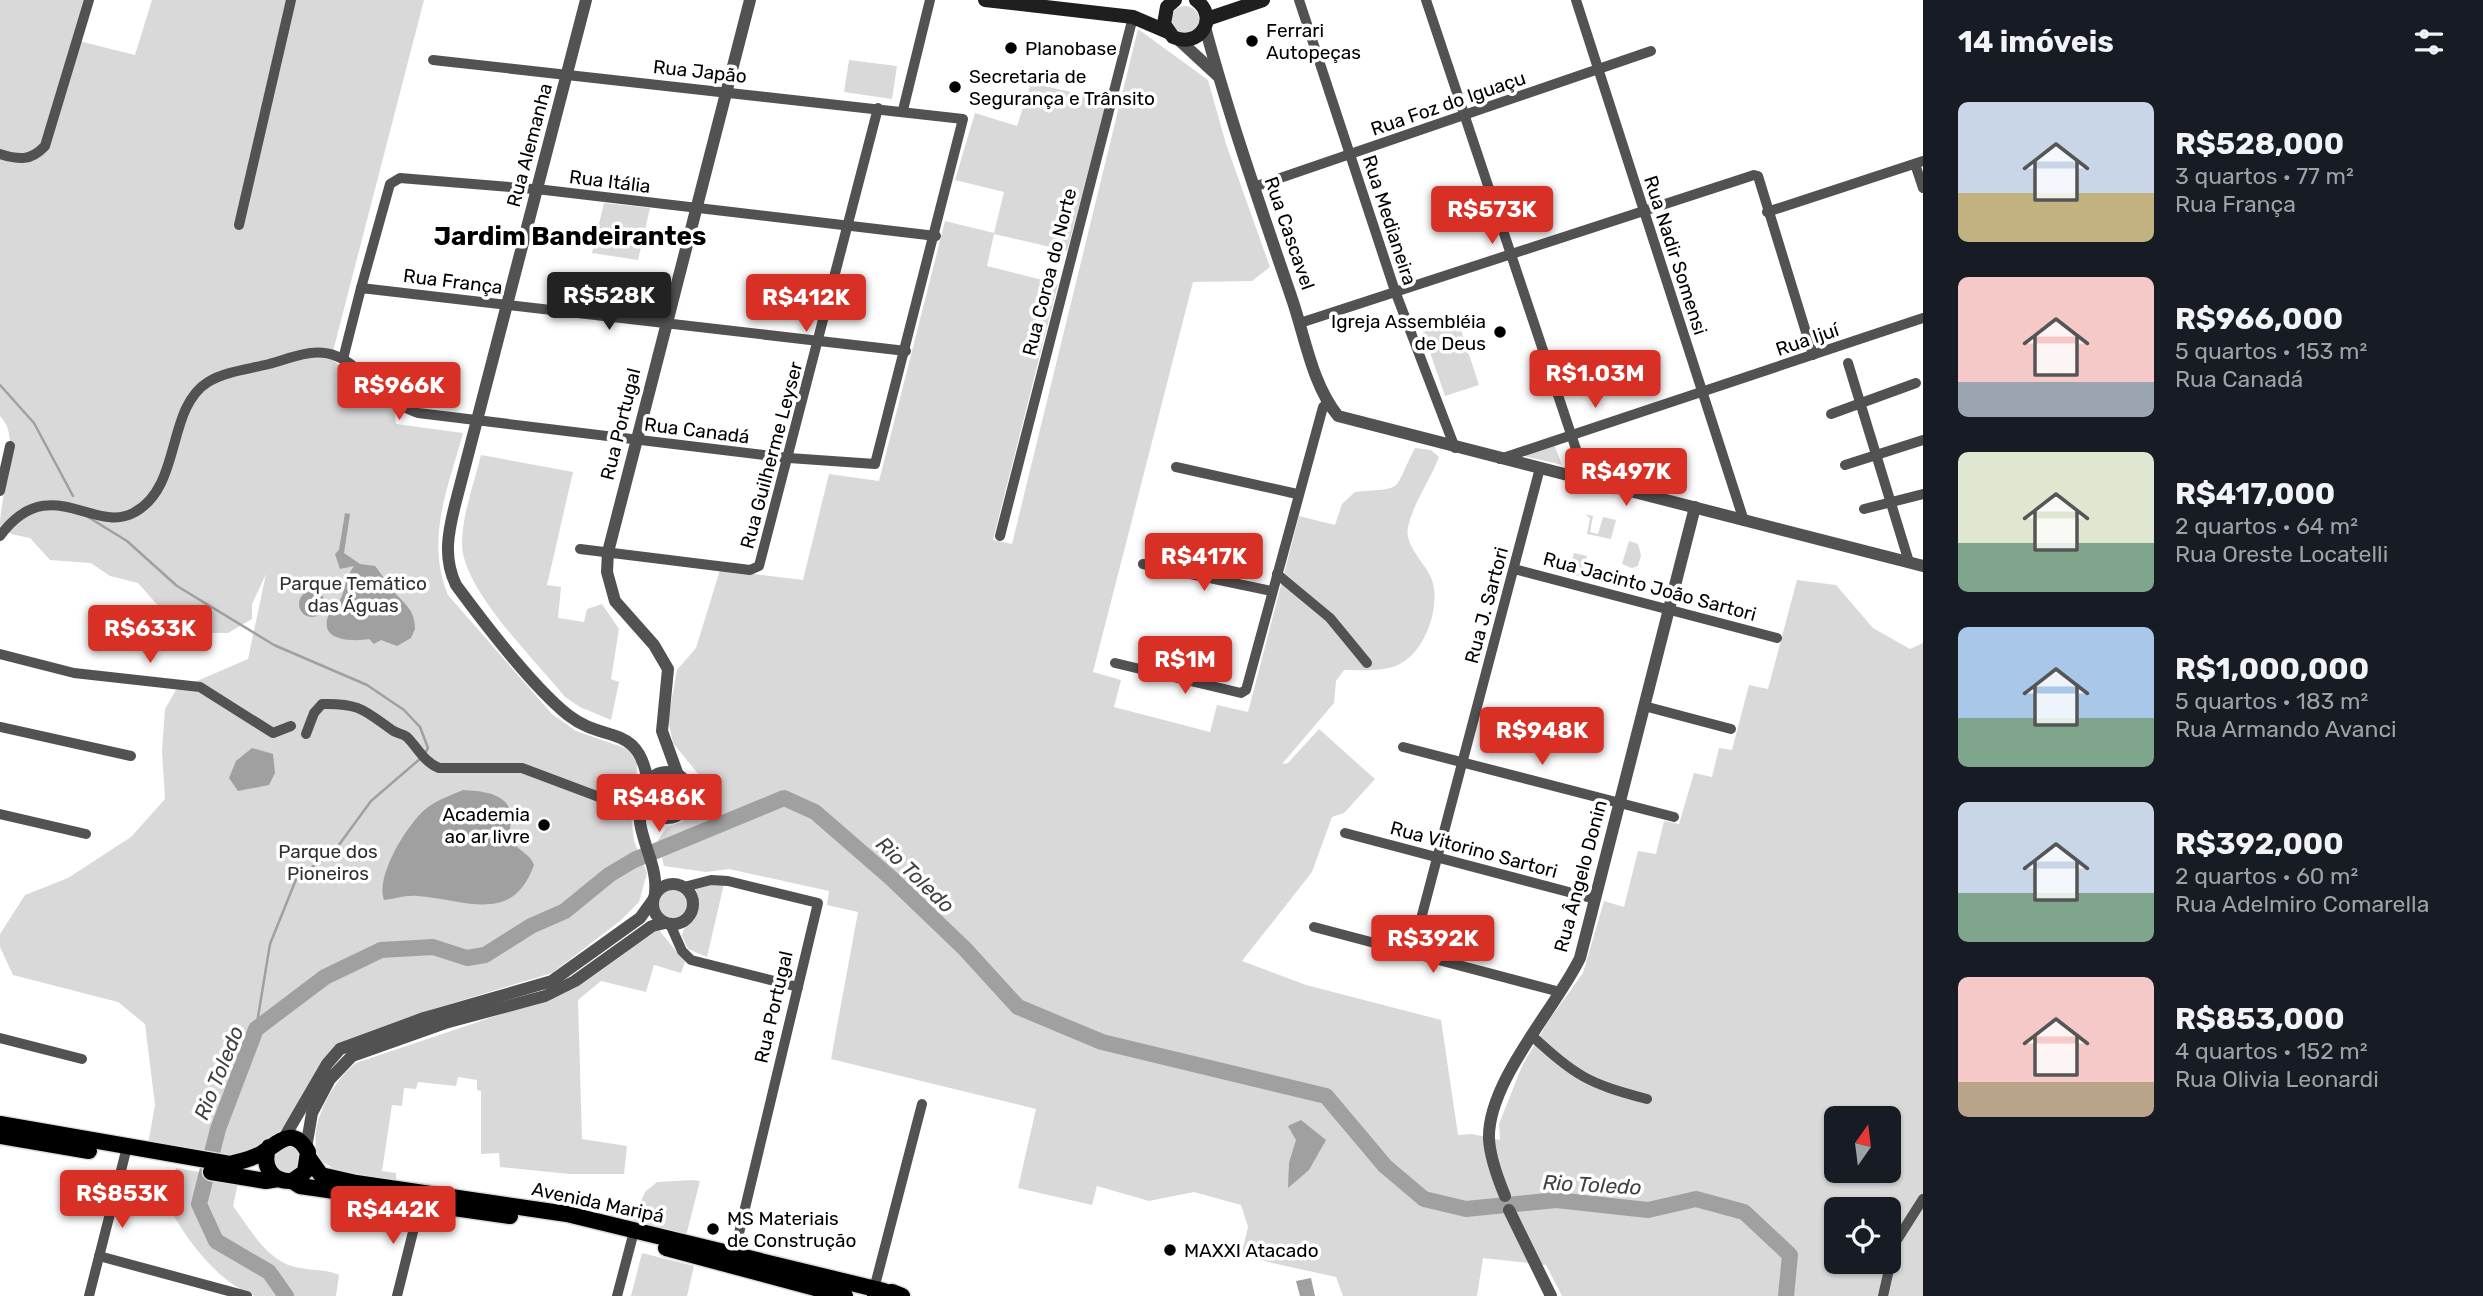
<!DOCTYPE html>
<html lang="pt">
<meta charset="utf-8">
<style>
:root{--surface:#171b24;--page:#242831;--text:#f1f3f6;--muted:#9ea1a6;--accent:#d93025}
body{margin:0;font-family:Rubik,sans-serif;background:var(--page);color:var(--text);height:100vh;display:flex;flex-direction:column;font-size:26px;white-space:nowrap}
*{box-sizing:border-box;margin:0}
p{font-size:23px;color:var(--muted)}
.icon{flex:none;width:38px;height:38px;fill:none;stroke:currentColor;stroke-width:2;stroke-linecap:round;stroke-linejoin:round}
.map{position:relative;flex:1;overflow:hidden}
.side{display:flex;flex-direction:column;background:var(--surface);width:560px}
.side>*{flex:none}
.needle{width:46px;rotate:14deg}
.tools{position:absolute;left:1824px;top:1106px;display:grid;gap:14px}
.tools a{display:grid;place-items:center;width:77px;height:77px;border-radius:10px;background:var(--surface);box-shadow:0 2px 5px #0004;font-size:35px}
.price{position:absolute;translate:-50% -60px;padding:0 16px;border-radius:7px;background:var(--accent);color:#fff;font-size:23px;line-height:46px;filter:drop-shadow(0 2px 4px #0008)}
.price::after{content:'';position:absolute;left:50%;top:42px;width:21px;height:16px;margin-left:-10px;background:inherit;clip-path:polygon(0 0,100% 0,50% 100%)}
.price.current{background:#222;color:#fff}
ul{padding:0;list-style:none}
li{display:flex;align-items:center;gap:21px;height:175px;padding:0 35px}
li span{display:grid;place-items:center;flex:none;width:196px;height:140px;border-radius:10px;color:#555}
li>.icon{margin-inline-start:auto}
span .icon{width:84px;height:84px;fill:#fffc;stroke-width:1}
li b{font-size:30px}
h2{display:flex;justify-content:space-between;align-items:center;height:84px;padding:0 35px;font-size:30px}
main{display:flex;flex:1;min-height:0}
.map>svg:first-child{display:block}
</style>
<main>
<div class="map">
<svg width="1923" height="1296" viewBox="0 0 1923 1296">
<rect width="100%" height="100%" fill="#fff"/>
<!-- green -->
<g fill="#d9d9d9" fill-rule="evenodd">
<path d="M0,0H87L75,40L135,55L152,0H424L331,359L394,407L396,424L463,433C448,489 425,539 448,595L552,714L576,731L628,749L637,763L636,783L622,797V810L631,815L634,841L647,873L639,902L620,921L552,973L433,1009L342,1042L284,1127L264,1144L230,1164L147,1150L155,1105L145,1024L118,1002L13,975L0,947V934L25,895L68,878L131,837L165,799L162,751L165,709L176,690L248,659L266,574L252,604V619L228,633H209L187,628L160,608L138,583L110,576L91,563L50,560L30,538L11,534L0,526C0,494 23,438 0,416Z"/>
<circle cx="1185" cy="20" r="14"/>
<path d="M1138,29L1208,80L1226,144L1270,267L1252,281L1193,282L1093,672L1121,680L1114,707L1210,732L1217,705L1248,712L1299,516L1335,525L1342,504L1355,492C1407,487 1391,494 1415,448L1431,450L1439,457C1430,480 1413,504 1408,527C1404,546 1426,563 1432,580C1441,607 1425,653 1398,665C1382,672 1361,670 1344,670L1336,681L1334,703L1282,764L1288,763L1319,729L1375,779L1344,813L1332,817L1312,872L1242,961L1306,985L1441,1020L1458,1135L1472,1134L1500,1140L1499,1124L1522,1066L1549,1020L1583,973L1604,901L1624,907L1638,851L1656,854L1664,821L1679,824L1694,773L1712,777L1719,748L1732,750L1749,685L1768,689L1797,580L1836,585L1873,628L1910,649L1923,643V1296H1562L1546,1265L1483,1258L1477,1296H1343L1336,1277L1241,1256L1248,1227L1241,1205L1194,1192L1149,1201L1097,1186L1092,1205L1018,1188L1036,1109L831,1059L858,912L827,905L829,891L729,869L706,872L664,866L658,840L667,827L682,822L696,811L702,795L699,775L673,743L668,720L677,670L696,648L720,570L803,580L829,474L879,481L945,221L994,233L1004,192L955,180L975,113L1017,126L1031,83L1107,100L1067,251L994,234L987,266L1058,284L993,540L1012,544ZM1836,1118H1888V1171H1836ZM1836,1209H1888V1262H1836Z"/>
<polygon points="849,60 897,66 892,99 844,92"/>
<polygon points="604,203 650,208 638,260 592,253"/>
<polygon points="1458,321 1479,385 1445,396 1423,332"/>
<polygon points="1553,442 1562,465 1520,455"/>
<path d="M481,455L573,472L547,585L561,587L558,618L584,622L587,609L602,604L619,629L611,679L619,682L611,720L580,707L565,697C536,661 462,589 462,544C462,515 474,484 481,455Z"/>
<polygon points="1585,514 1593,516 1590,532 1598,534 1603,517 1616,520 1611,539 1587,534 1590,518"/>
<polygon points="1629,541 1638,544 1641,555 1638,566 1632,568 1622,564"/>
<polygon points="1574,553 1587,556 1582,577 1568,574"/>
<path d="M702,884H724L707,957L688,949L682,936C685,918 706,907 694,886Z"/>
<circle cx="673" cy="902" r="16"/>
<path d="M659,930L685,962L681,973L654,965L646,992L601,981L578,1000L582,1139L627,1146L624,1174H570L500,1167L499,1153L481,1154V1091L477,1090V1080L458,1077L456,1086L418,1082L416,1089L404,1088L402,1106L392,1105L382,1171L396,1173V1181L339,1172L320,1160C304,1130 333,1080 356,1063L558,995L649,933Z"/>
<polygon points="292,1142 304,1158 296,1172 286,1174 276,1169 271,1155"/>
<path d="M176,1168L239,1179L233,1206C251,1230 268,1264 301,1268C316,1271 325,1269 339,1275L336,1296C318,1296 270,1296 255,1296C216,1282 183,1235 165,1200Z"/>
<polygon points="693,1180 700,1181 686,1236 632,1223 645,1192 657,1182"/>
<polygon points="642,1253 694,1266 687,1296 631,1296"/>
</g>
<!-- water -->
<g fill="#a0a0a0">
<path d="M345,513L350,514L344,553L360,564L375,566C382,574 386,583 392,590C405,604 415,610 415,629L411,638L397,646L381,640L374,644L369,639C352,642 317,641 329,614C332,607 339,603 342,596C346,585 346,577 354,566L340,569L335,554L339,550Z"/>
<circle cx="312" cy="604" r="13"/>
<polygon points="252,748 273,754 275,773 269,785 238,791 229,778 236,761"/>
<circle cx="667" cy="793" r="15"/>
<path d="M463,790C482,791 511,793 511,818C511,826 508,832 512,840C517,851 530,853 534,865C512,926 465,899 417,896C405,895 395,899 384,900C375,876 408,822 428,807C438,800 451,795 463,790Z"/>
<polygon points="1301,1120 1326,1140 1309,1170 1288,1188 1289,1163 1296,1140 1288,1126"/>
<polygon points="1311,1278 1315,1296 1300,1296 1296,1281"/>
</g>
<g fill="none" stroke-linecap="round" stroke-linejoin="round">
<!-- stream -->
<g stroke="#a0a0a0" stroke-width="2.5">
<polyline points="0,385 34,423 73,496"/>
<polyline points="88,517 127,541 177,586 274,645 367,685 404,710 420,727 428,748 425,753"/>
<polyline points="256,1029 270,944 297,877 333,853 371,801 421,758"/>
</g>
<!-- river -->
<polyline stroke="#a0a0a0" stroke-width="16" points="286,1296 269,1272 216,1241 199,1204 218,1129 256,1029 325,977 381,950 433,947 467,958 485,955 531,926 565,911 609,875 634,860 784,798 815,812 891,878 965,949 1018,1007 1102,1042 1326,1096 1385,1166 1424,1199 1466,1209 1556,1200 1648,1210 1696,1199 1744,1212 1790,1255 1786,1296"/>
<!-- primary casing -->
<g stroke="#dbdbdb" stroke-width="19">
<g id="primary">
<path d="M0,1124L230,1164C241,1161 252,1159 262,1153C279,1143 293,1125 308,1152L305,1172L292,1181C272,1182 261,1166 269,1147"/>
<polyline points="0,1136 89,1151"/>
<polyline points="309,1158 321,1175 356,1183 567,1214 884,1291"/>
<polyline points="211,1172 266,1181 278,1179"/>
<polyline points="292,1181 300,1186 510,1216"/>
<polyline points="666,1248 845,1296"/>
<polyline points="875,1295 892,1292 902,1296"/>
</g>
</g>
<!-- minor -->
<g stroke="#525252" stroke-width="10">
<polyline points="1299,0 1395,291 1455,448"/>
<polyline points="1426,0 1587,482"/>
<polyline points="1576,0 1744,521"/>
<polyline points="903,110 930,0"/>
<path d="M0,154C19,160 31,161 45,146L89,0"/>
<polyline points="1915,164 1923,188"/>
<polyline points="1254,187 1651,51"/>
<polyline points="1767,212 1923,161"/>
<polyline points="239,225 291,0"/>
<polyline points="361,288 390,184 400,178 545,190 936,236"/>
<polyline points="1300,323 1754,175 1758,176 1813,355"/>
<polyline points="343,359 361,288 906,351"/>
<polyline points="1848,363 1909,562"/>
<polyline points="1831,414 1916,383"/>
<polyline points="1500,459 1923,318"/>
<polyline points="1845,465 1923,440"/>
<polyline points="1176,467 1297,494"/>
<polyline points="0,491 10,446"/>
<polyline points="1864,509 1923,494"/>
<path d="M0,536C49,469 95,536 135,512C182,486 166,408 208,382C226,371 250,369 269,364C291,358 314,347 336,356C355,363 370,383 385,396C395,404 406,408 418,413L789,458L875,464L963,119L433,60"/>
<polyline points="1000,536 1133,17"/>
<polyline points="580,549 750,570 759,566 878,108"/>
<polyline points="1143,564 1272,591"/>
<polyline points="1514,569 1777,638"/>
<polyline points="1277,574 1330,618 1367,663"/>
<polyline points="0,654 74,673 200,687 273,733 291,726"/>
<polyline points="1115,663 1241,693 1246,690 1323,407 1328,402"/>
<polyline points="1644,706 1731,729"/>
<polyline points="0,727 131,756"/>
<path d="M306,734L314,713L322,704C359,703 364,710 392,730C397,734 402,733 407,737C418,748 424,762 439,768H522L639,812"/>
<polyline points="1403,747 1674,817"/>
<polyline points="0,814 86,834"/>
<polyline points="1345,833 1595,899"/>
<polyline points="684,887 711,880 728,881 818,903 734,1254"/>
<polyline points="670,924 682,951 691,960 798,987"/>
<polyline points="1314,927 1560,992"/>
<polyline points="1412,953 1540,468"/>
<path d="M1531,1035C1577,1077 1587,1083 1647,1099"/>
<polyline points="0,1038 82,1059"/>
<polyline points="99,1256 247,1296"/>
<polyline points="874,1289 922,1104"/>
<polyline points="89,1296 127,1147"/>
<polyline points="397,1296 420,1204"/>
<polyline points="617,1296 632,1239"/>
<polyline points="1883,1296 1895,1243 1923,1199"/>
</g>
<!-- tertiary -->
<g stroke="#525252" stroke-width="12">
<path d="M586,0L455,505C448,533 443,558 456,585C484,623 532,686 568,715C605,744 638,722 648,782"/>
<path d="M1205,27C1230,120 1262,211 1293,302C1305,338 1313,386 1338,416L1923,566"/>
<polyline points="1179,40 1218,76"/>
<circle cx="667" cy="795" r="23"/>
<polyline points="678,775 662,731 668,669 654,645 615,601 607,572 608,552 750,0"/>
<path d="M642,796C631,832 659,859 655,894"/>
<circle cx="673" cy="904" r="20"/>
<polyline points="284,1138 327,1064 340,1049 424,1018 552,981 640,918 653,900"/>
<polyline points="306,1148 312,1113 330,1079 352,1056 445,1023 545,996 575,981 652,926 665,923"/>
<path d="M1505,1196C1498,1179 1490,1158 1489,1139C1487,1082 1556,1008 1580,958L1695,507"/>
<polyline points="1509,1210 1551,1296"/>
</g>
<!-- secondary -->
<g stroke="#1f1f1f" stroke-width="14">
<polyline points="985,0 1133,17 1168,32"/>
<path d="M1175,0L1167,7L1164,24L1173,37C1199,49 1220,18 1196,0"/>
<polyline points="1207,19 1263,0"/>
</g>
<!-- primary -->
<use href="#primary" stroke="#000" stroke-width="16"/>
</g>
<!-- markers -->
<g fill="#000" stroke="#fff" stroke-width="2.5">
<circle cx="1252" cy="41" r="7"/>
<circle cx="1011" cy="48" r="7"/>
<circle cx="955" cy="87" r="7"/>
<circle cx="1500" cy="332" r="7"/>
<circle cx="544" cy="825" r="7"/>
<circle cx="713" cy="1229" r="7"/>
<circle cx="1170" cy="1250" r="7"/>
</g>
<g text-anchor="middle" stroke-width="7" stroke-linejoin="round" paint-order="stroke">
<!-- poi labels -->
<g font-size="19" fill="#000" stroke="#fff" text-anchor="start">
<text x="1266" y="37">Ferrari<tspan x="1266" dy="22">Autopeças</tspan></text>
<text x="1025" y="55">Planobase</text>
<text x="969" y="83">Secretaria de<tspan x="969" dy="22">Segurança e Trânsito</tspan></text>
<text x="1486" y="328" text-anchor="end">Igreja Assembléia<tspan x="1486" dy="22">de Deus</tspan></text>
<text x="530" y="821" text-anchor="end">Academia<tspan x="530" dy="22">ao ar livre</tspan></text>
<text x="727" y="1225">MS Materiais<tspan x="727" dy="22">de Construção</tspan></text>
<text x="1184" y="1257">MAXXI Atacado</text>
</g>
<!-- street labels -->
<g font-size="19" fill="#000" stroke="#fff">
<text transform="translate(700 71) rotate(6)" y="7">Rua Japão</text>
<text transform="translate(1448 103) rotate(-19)" y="7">Rua Foz do Iguaçu</text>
<text transform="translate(529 145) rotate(-75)" y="7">Rua Alemanha</text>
<text transform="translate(610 181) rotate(7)" y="7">Rua Itália</text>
<text transform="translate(1390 220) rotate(72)" y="7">Rua Medianeira</text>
<text transform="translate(1290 233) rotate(71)" y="7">Rua Cascavel</text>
<text transform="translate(1676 255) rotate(72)" y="7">Rua Nadir Somensi</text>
<text transform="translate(1049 272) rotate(-76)" y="7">Rua Coroa do Norte</text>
<text transform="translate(453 281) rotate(7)" y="7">Rua França</text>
<text transform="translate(1807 339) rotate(-19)" y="7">Rua Ijuí</text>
<text transform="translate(620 424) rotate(-76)" y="7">Rua Portugal</text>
<text transform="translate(697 430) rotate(7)" y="7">Rua Canadá</text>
<text transform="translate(771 455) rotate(-75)" y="7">Rua Guilherme Leyser</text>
<text transform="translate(1650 586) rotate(15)" y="7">Rua Jacinto João Sartori</text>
<text transform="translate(1486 605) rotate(-75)" y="7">Rua J. Sartori</text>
<text transform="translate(1474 849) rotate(15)" y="7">Rua Vitorino Sartori</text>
<text transform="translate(1580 876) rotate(-75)" y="7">Rua Ângelo Donin</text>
<text transform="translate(773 1007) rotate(-77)" y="7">Rua Portugal</text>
<text transform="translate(598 1202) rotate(12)" y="7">Avenida Maripá</text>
</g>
<!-- park labels -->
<g font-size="19" fill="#303030" stroke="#fff">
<text x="353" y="590">Parque Temático<tspan x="353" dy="22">das Águas</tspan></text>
<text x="328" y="858">Parque dos<tspan x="328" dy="22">Pioneiros</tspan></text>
</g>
<!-- water labels -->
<g font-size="21" font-style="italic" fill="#414141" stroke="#fff">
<text transform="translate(915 875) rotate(44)" y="7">Rio Toledo</text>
<text transform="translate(219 1073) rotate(-68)" y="7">Rio Toledo</text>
<text transform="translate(1592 1185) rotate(3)" y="7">Rio Toledo</text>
</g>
<!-- district labels -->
<g font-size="26" font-weight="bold" fill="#000" stroke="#fff">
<text x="570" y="245">Jardim Bandeirantes</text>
</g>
</g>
</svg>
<div class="tools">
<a><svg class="needle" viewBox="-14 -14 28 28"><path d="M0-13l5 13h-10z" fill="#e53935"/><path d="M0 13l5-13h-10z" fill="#9ea1a6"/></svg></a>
<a><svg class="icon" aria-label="locate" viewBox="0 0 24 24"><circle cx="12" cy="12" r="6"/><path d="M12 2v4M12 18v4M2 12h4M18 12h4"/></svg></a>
</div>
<b class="price" style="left:1492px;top:246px">R$573K</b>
<b class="price current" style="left:609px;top:332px">R$528K</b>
<b class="price" style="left:806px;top:334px">R$412K</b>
<b class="price" style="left:1595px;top:410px">R$1.03M</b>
<b class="price" style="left:399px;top:422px">R$966K</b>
<b class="price" style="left:1626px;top:508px">R$497K</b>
<b class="price" style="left:1204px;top:593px">R$417K</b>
<b class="price" style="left:150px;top:665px">R$633K</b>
<b class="price" style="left:1185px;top:696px">R$1M</b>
<b class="price" style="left:1542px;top:767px">R$948K</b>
<b class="price" style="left:659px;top:834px">R$486K</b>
<b class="price" style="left:1433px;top:975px">R$392K</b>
<b class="price" style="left:122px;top:1230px">R$853K</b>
<b class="price" style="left:393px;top:1246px">R$442K</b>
</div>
<section class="side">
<h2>14 imóveis<svg class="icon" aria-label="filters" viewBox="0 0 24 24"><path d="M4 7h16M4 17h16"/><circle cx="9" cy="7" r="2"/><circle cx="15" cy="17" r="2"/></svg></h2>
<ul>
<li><span style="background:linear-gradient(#c9d6e8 65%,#c2b280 0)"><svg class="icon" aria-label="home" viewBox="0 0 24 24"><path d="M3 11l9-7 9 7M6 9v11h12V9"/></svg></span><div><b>R$528,000</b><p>3 quartos · 77 m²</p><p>Rua França</p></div></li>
<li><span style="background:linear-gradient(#f6c9c9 75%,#9aa5b1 0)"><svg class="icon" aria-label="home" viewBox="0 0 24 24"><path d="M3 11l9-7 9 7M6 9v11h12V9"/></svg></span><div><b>R$966,000</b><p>5 quartos · 153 m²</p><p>Rua Canadá</p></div></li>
<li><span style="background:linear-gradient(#dfe7d0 65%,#7fa58c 0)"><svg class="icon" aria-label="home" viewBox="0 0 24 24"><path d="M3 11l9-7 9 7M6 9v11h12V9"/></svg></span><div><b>R$417,000</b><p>2 quartos · 64 m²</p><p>Rua Oreste Locatelli</p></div></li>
<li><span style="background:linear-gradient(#a9c7e8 65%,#7fa58c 0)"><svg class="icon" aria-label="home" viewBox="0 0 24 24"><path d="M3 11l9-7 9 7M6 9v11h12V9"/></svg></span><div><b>R$1,000,000</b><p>5 quartos · 183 m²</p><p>Rua Armando Avanci</p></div></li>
<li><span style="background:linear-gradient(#c9d6e8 65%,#7fa58c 0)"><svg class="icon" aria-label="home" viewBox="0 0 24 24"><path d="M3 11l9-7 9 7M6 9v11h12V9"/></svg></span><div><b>R$392,000</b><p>2 quartos · 60 m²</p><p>Rua Adelmiro Comarella</p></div></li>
<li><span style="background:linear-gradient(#f6c9c9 75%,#b9a48a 0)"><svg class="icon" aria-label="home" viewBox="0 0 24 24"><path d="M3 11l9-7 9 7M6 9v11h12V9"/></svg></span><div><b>R$853,000</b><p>4 quartos · 152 m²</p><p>Rua Olivia Leonardi</p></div></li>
</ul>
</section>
</main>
